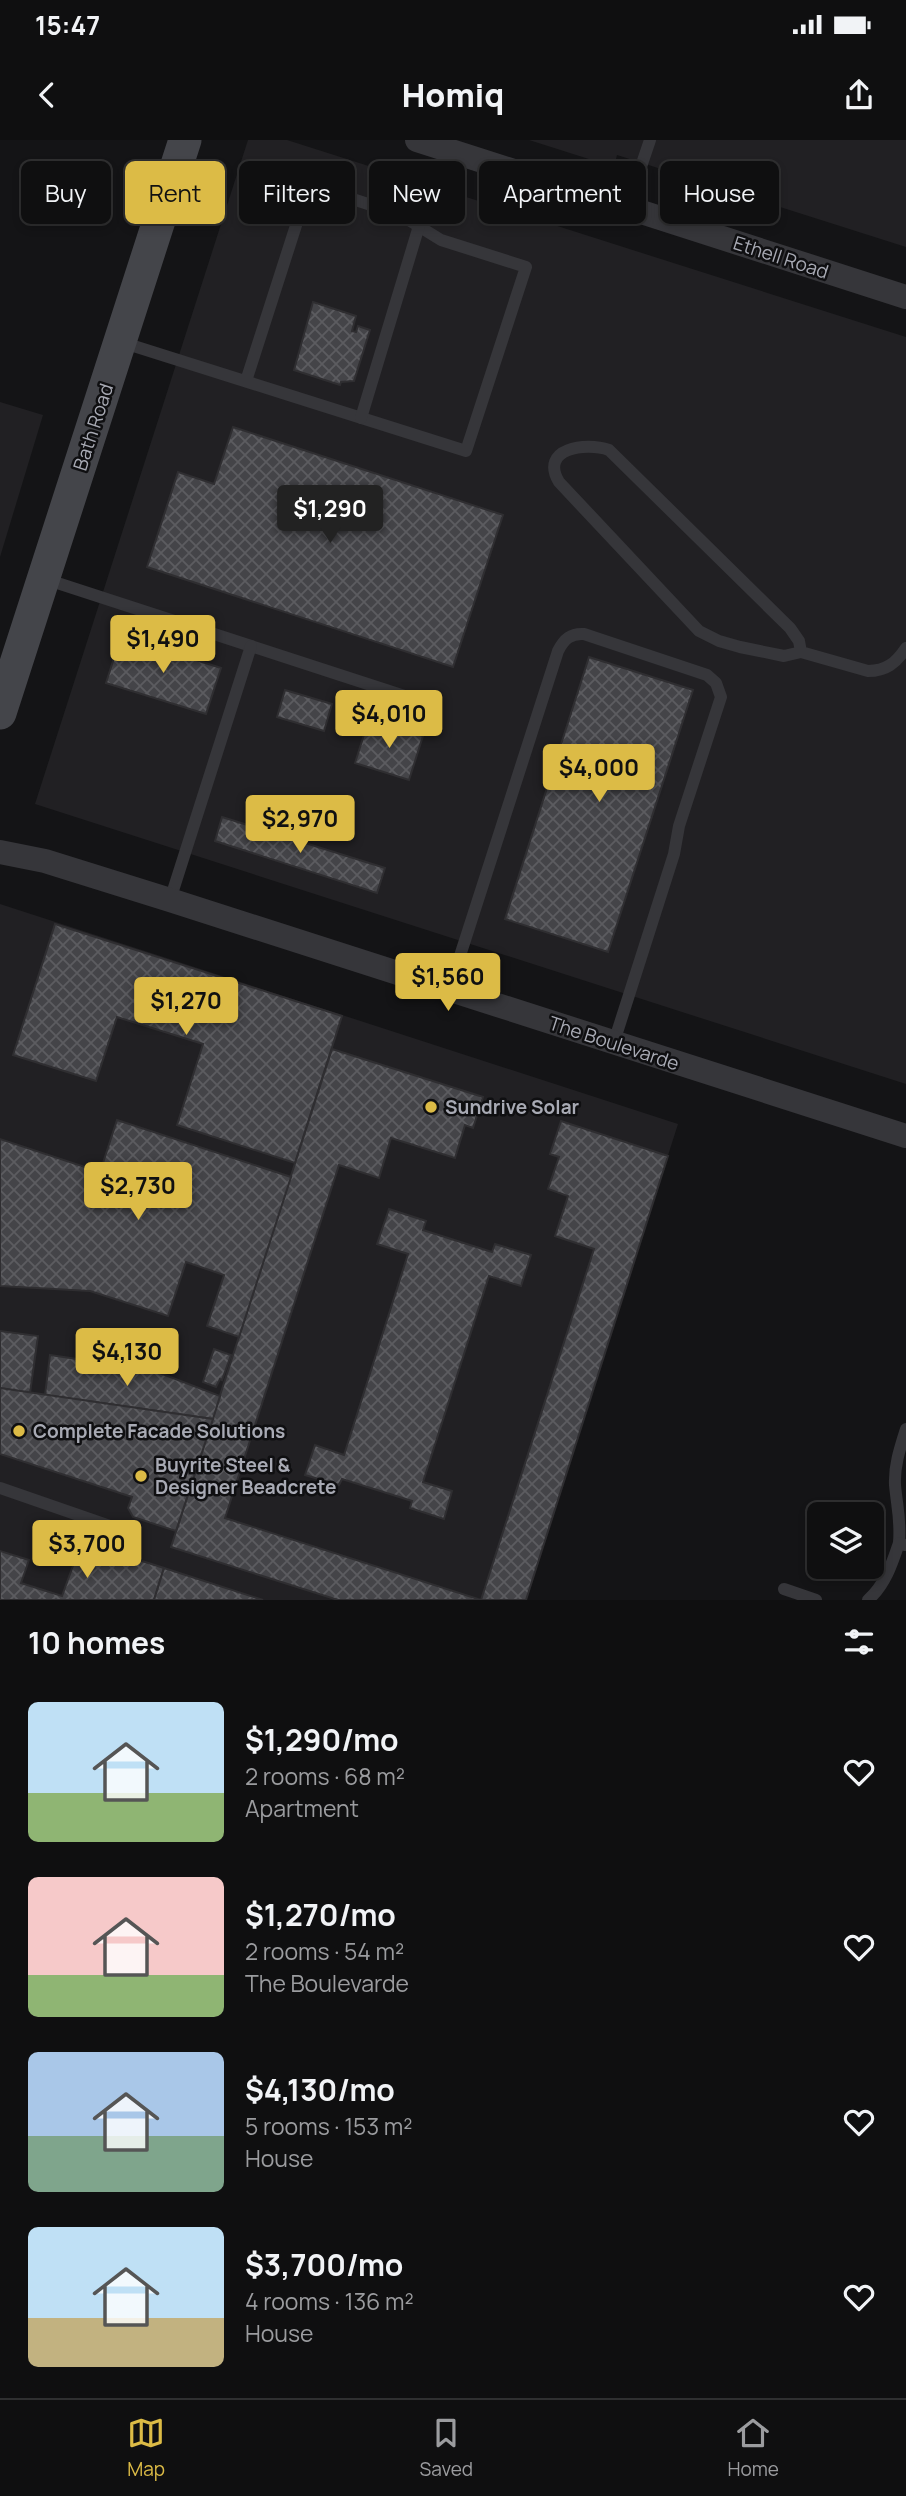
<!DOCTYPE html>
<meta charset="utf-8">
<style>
:root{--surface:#0f0f10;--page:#181819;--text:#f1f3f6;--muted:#9b9c9f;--line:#2f2f30;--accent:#dcbb46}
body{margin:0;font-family:Manrope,sans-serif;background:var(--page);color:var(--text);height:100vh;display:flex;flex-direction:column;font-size:26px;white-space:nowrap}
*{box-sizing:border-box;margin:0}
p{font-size:23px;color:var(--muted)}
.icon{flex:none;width:38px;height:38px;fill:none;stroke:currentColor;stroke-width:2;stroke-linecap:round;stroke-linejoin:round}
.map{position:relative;height:1460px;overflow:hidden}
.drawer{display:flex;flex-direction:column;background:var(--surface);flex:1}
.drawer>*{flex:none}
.hud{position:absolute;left:21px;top:21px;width:864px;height:63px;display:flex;gap:14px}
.tools{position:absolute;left:807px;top:1362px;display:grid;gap:14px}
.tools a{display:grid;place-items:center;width:77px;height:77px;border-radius:10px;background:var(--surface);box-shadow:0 4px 10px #0003,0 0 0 2px var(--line);font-size:35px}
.price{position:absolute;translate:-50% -60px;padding:0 16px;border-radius:7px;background:var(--accent);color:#111;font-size:23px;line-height:46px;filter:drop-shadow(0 2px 4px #0008)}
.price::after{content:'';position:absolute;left:50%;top:42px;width:21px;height:16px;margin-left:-10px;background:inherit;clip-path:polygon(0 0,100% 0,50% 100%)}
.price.on{background:#222;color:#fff}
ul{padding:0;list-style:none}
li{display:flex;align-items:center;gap:21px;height:175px;padding:0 28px}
li span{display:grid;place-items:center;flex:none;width:196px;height:140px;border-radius:10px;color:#555}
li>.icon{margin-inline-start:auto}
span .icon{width:84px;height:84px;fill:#fffc;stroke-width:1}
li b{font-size:30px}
h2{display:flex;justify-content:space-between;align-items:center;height:84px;padding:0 28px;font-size:30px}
.pill{padding:0 24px;border-radius:10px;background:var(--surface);box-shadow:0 4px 10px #0003,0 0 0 2px var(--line);font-size:24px;line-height:63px}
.pill.on{background:var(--accent);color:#111}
.status{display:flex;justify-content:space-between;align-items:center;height:49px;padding:0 35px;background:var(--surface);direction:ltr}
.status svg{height:19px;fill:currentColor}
header{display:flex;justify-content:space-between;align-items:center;height:91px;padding:0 28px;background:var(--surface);font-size:32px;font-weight:800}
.menu{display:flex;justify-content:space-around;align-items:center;height:98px;border-top:2px solid var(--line);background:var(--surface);font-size:19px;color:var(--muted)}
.menu a{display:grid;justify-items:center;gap:4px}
.menu .on{color:var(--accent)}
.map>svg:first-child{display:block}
</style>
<div class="status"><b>15:47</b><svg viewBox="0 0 49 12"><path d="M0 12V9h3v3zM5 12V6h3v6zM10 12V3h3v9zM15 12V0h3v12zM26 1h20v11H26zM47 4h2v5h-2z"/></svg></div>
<header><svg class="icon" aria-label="back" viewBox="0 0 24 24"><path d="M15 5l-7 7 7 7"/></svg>Homiq<svg class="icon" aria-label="share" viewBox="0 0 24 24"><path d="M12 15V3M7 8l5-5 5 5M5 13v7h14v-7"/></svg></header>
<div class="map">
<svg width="906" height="1460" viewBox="0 0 906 1460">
<defs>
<pattern id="building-cross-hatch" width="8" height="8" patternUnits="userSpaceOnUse" patternTransform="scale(1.75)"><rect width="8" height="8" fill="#444448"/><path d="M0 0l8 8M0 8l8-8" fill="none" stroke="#5c5c60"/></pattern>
</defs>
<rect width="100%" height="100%" fill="#141416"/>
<!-- built -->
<g fill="#212023">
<polygon points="248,0 287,0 906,197 906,944 35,664"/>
<polygon points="529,0 906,0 906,107 617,15 614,27"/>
<polygon points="0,262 43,275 0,417"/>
<polygon points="0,764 678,984 526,1460 0,1460"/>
</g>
<!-- building -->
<g fill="url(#building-cross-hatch)" stroke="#2f2e31" stroke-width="2">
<polygon points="313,162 356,176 352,191 356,192 358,186 370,190 354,241 341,242 340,245 294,230"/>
<polygon points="233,287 503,375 453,527 147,427 178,332 214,344"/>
<polygon points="121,496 221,528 206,574 106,543"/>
<polygon points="589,517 693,550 608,812 505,779"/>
<polygon points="285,550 332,564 324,591 277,577"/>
<polygon points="369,579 423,596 409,640 355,623"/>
<polygon points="222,677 385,728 377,753 215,701"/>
<polygon points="55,784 342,876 295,1023 177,985 203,904 117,877 96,941 13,915"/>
<polygon points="332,909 483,957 473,988 465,985 455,1018 391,998 379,1038 339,1025 225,1378 481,1460 594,1109 555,1096 568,1056 548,1049 559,1017 550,1014 561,981 668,1016 526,1460 338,1460 171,1407"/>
<polygon points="117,980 291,1037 239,1197 207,1186 224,1135 186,1122 168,1176 90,1151 0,1146 0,999 100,1032"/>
<polygon points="389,1069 426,1081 423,1090 492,1112 495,1104 531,1115 521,1146 489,1136 423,1342 452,1351 444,1379 410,1368 412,1361 342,1339 339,1345 305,1335 315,1305 344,1315 408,1114 377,1104"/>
<polygon points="0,1191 38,1196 30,1253 0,1248"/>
<polygon points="214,1209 231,1215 222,1240 220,1239 216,1247 203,1242"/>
<polygon points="50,1215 152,1230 220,1256 213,1279 45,1255"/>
<polygon points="0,1248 213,1279 176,1391 133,1377 128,1368 132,1357 0,1314"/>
<polygon points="98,1407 164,1428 154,1460 0,1460 0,1411 29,1420 21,1443 62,1456 74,1423 91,1428"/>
<polygon points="872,1413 880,1416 873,1439 851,1431 852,1426 872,1426"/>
<polygon points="164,1428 263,1460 154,1460"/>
</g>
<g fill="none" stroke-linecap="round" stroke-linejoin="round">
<!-- lane -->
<g stroke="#36363a" stroke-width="12">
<polyline points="627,68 650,0"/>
<path d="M121,202C236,238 351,275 466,311L526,127L441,100L399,74L309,45L246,241"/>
<polyline points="361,278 419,86"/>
<polyline points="45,439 426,563"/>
<path d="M801,512L799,501L790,488L609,310C586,302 539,308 559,342L699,491L719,501L740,507L784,516L801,512L868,531C886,531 896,523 906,508"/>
<polyline points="170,760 251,506"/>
<path d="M449,850L558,511C564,499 571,493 584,494L707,535L716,543L721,557L679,686L674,714L614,902"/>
<polyline points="0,1348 133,1394"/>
<path d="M899,1403C901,1380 897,1367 895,1345C894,1326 900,1308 906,1289"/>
<polyline points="784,1449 816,1460"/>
<path d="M868,1460C885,1445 892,1424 899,1403L905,1405"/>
</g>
<!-- street -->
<g stroke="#36363a" stroke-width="24">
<polyline points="417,0 906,157"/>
<polyline points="0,712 45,721 170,760 906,996"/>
</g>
<!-- secondary -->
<polyline stroke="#44454a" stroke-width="33" points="0,573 185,0"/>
</g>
<!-- markers -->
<g fill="#dcbb46" stroke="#0f0f11" stroke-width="2.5">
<circle cx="431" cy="967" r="7"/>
<circle cx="19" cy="1291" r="7"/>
<circle cx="141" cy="1336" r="7"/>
</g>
<g text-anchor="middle" stroke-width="5" stroke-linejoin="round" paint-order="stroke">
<!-- street labels -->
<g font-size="19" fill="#a8aab4" stroke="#0f0f11">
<text transform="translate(781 117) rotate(18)" y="7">Ethell Road</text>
<text transform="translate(93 287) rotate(-72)" y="7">Bath Road</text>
<text transform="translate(614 903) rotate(18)" y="7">The Boulevarde</text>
</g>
<!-- poi labels -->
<g font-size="19" font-weight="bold" fill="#a8aab4" stroke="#0f0f11" text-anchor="start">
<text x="445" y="974">Sundrive Solar</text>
<text x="33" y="1298">Complete Facade Solutions</text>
<text x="155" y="1332">Buyrite Steel &amp;<tspan x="155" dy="22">Designer Beadcrete</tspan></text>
</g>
</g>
</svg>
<div class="tools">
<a><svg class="icon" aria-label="layers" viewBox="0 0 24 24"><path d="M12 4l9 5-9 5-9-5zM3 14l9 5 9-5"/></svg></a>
</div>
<b class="price on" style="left:330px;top:405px">$1,290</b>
<b class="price" style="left:163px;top:535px">$1,490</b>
<b class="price" style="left:389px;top:610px">$4,010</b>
<b class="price" style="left:599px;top:664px">$4,000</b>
<b class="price" style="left:300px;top:715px">$2,970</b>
<b class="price" style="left:448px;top:873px">$1,560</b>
<b class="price" style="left:186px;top:897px">$1,270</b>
<b class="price" style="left:138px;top:1082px">$2,730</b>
<b class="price" style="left:127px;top:1248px">$4,130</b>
<b class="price" style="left:87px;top:1440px">$3,700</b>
<div class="hud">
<a class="pill">Buy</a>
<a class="pill on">Rent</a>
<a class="pill">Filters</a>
<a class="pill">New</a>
<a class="pill">Apartment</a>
<a class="pill">House</a>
</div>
</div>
<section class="drawer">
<h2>10 homes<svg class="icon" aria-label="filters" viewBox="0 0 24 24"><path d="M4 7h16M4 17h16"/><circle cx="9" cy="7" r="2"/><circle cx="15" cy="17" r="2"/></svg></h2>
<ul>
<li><span style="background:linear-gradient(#bfe0f5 65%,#8fb573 0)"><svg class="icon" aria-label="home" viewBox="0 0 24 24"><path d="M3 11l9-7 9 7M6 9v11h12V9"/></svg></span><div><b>$1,290/mo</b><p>2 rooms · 68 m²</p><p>Apartment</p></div><svg class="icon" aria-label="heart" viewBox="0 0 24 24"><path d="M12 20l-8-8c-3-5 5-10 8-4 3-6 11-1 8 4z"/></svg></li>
<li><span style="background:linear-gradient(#f6c9c9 70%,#8fb573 0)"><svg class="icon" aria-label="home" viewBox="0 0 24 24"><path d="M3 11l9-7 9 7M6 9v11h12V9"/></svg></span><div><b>$1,270/mo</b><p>2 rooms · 54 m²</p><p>The Boulevarde</p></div><svg class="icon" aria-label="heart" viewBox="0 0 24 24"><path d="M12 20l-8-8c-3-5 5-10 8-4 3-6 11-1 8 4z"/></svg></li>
<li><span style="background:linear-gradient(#a9c7e8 60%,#7fa58c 0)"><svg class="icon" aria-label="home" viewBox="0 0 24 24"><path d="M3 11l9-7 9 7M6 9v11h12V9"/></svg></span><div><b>$4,130/mo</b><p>5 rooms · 153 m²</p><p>House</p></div><svg class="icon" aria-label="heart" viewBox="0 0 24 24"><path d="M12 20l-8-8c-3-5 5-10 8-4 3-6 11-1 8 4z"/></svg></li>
<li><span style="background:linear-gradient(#bfe0f5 65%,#c2b280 0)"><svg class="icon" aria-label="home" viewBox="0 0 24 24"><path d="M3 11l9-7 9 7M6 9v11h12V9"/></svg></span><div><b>$3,700/mo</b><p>4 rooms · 136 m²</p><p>House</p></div><svg class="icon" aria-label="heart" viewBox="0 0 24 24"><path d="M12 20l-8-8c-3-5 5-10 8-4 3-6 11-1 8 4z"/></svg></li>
</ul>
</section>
<nav class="menu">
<a class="on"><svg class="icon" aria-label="map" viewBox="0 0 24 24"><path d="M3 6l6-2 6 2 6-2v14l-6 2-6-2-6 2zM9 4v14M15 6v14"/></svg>Map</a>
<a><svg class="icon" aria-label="saved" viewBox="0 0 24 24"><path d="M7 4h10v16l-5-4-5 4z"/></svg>Saved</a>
<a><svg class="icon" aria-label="home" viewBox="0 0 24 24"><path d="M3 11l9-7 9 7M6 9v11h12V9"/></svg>Home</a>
</nav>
